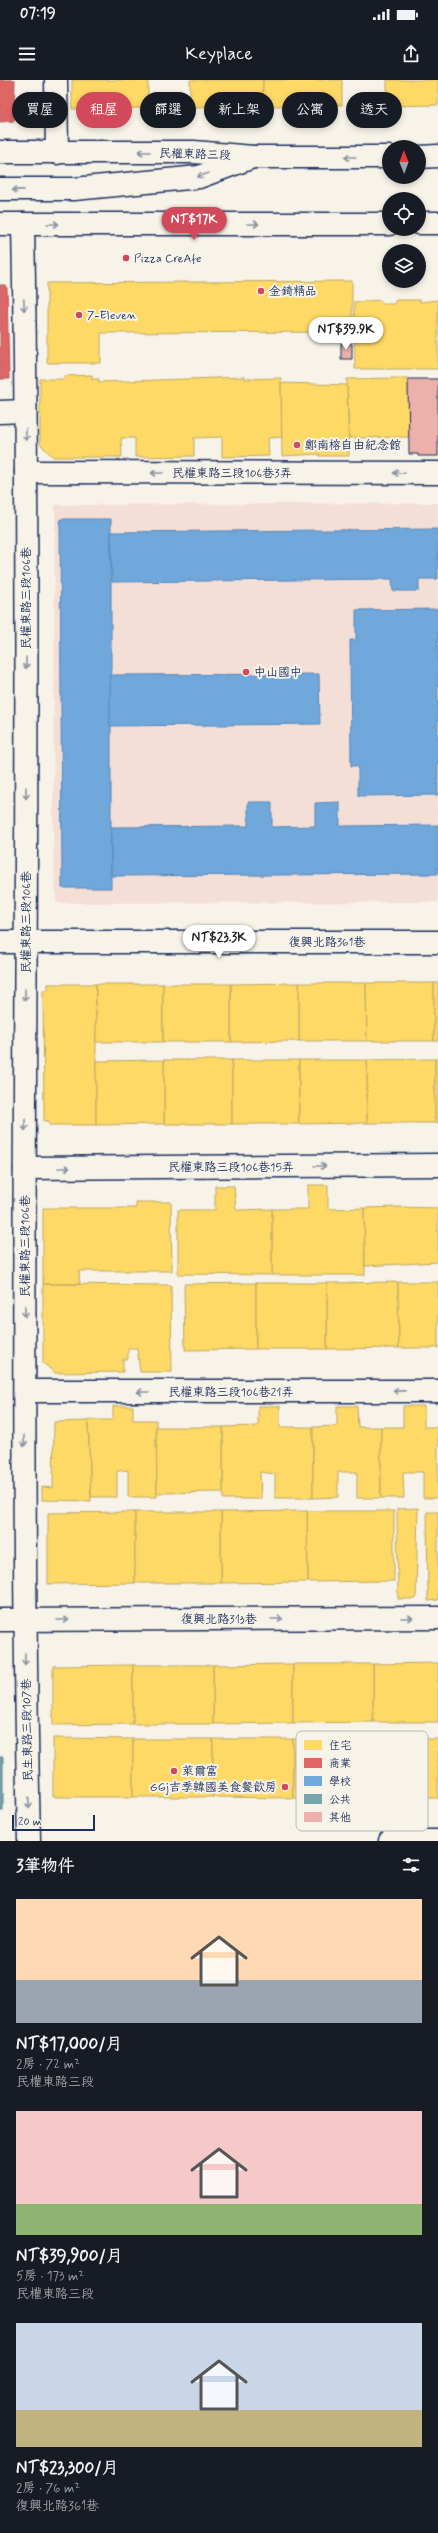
<!DOCTYPE html>
<html lang="zh-TW">
<meta charset="utf-8">
<style>
:root{--surface:#171b24;--page:#20242c;--text:#f1f3f6;--muted:#9ea1a6;--accent:#d1495b}
body{margin:0;font-family:Mynerve,"LXGW WenKai TC",sans-serif;background:var(--page);color:var(--text);height:100vh;display:flex;flex-direction:column;font-size:15px;white-space:nowrap}
*{box-sizing:border-box;margin:0}
p{font-size:13px;color:var(--muted)}
.icon{flex:none;width:22px;height:22px;fill:none;stroke:currentColor;stroke-width:2;stroke-linecap:round;stroke-linejoin:round}
.map{position:relative;height:1761px;overflow:hidden}
.drawer{display:flex;flex-direction:column;background:var(--surface);flex:1}
.drawer>*{flex:none}
.banner{position:absolute;left:12px;top:12px;width:414px;height:36px;display:flex;gap:8px}
.needle{width:26px;rotate:359deg}
.buttons{position:absolute;left:382px;top:60px;display:grid;gap:8px}
.buttons a{display:grid;place-items:center;width:44px;height:44px;border-radius:50%;background:var(--surface);box-shadow:0 2px 6px #0003;font-size:20px}
.scale{position:absolute;left:12px;bottom:10px;width:83px;box-sizing:border-box;padding-left:4px;border:2px solid #1b2f5e;border-top:0;font-size:11px;line-height:14px;white-space:nowrap;color:#1b2f5e;-webkit-text-stroke:3px #f7f3e8;paint-order:stroke}
.price{position:absolute;translate:-50% -34px;padding:0 9px;border-radius:14px;background:#fff;color:#222;font-size:13px;line-height:26px;filter:drop-shadow(0 1px 2px #0008)}
.price::after{content:'';position:absolute;left:50%;top:24px;width:12px;height:9px;margin-left:-6px;background:inherit;clip-path:polygon(0 0,100% 0,50% 100%)}
.price.selected{background:var(--accent);color:#fff}
ul{padding:0;list-style:none}
li{display:grid;align-content:center;gap:8px;height:212px;padding:0 16px}
li span{display:grid;place-items:center;height:124px;border-radius:0px;color:#555}
li>.icon{margin-inline-start:auto}
span .icon{width:72px;height:72px;fill:#fffc;stroke-width:1}
li b{font-size:17px}
h2{display:flex;justify-content:space-between;align-items:center;height:48px;padding:0 16px;font-size:17px}
.chip{padding:0 14px;border-radius:18px;background:var(--surface);box-shadow:0 2px 6px #0003;font-size:14px;line-height:36px}
.chip.selected{background:var(--accent);color:#fff}
.status{display:flex;justify-content:space-between;align-items:center;height:28px;padding:0 20px;background:var(--surface);direction:ltr}
.status svg{height:11px;fill:currentColor}
header{display:flex;justify-content:space-between;align-items:center;height:52px;padding:0 16px;background:var(--surface);font-size:18px;font-weight:600}
.map>svg:first-child{display:block}
</style>
<div class="status"><b>07:19</b><svg viewBox="0 0 49 12"><path d="M0 12V9h3v3zM5 12V6h3v6zM10 12V3h3v9zM15 12V0h3v12zM26 1h20v11H26zM47 4h2v5h-2z"/></svg></div>
<header><svg class="icon" aria-label="menu" viewBox="0 0 24 24"><path d="M4 6h16M4 12h16M4 18h16"/></svg>Keyplace<svg class="icon" aria-label="share" viewBox="0 0 24 24"><path d="M12 15V3M7 8l5-5 5 5M5 13v7h14v-7"/></svg></header>
<div class="map">
<svg width="438" height="1761" viewBox="0 0 438 1761">
<rect width="100%" height="100%" fill="#f7f3e8"/>
<filter id="ink" filterUnits="userSpaceOnUse"><feTurbulence type="fractalNoise" baseFrequency=".025" numOctaves="2"/><feDisplacementMap in="SourceGraphic" scale="8" xChannelSelector="R" yChannelSelector="G"/><feConvolveMatrix kernelMatrix="1 2 1 2 8 2 1 2 1" color-interpolation-filters="sRGB"/></filter>
<g filter="url(#ink)">
<!-- built -->
<polygon fill="#f4dfd6" points="438,423 438,822 56,823 53,758 55,425"/>
<!-- homes -->
<g fill="#ffd966" stroke="#bba664">
<polygon points="72,0 148,0 148,28 72,29"/>
<polygon points="190,0 263,0 263,26 190,27"/>
<polygon points="263,0 342,0 342,25 263,26"/>
<polygon points="387,0 438,0 438,25 387,26"/>
<polygon points="352,201 352,252 101,253 101,283 47,283 47,203"/>
<polygon points="380,220 383,224 394,224 396,220 420,220 420,222 438,220 438,289 355,289 354,222"/>
<polygon points="92,295 92,299 99,299 99,302 245,297 245,299 281,298 282,357 268,358 269,376 222,377 222,357 194,358 194,376 135,377 135,358 121,358 122,377 53,377 40,364 40,299 65,299 65,296"/>
<polygon points="396,298 408,298 409,357 349,358 347,299"/>
<polygon points="281,303 347,305 349,376 319,376 319,374 282,376"/>
<polygon points="299,903 366,903 367,961 299,961"/>
<polygon points="299,903 299,961 231,962 231,904"/>
<polygon points="366,903 434,903 434,961 367,961"/>
<rect x="434" y="903" width="4" height="58"/>
<polygon points="48,904 96,904 96,1045 49,1045 49,1041 44,1041 43,910 48,910"/>
<rect x="96" y="904" width="67" height="58"/>
<rect x="163" y="904" width="68" height="58"/>
<polygon points="435,979 435,1043 367,1043 367,980"/>
<rect x="435" y="979" width="3" height="64"/>
<rect x="164" y="980" width="68" height="64"/>
<polygon points="164,980 164,1044 96,1045 96,981"/>
<rect x="232" y="980" width="67" height="64"/>
<polygon points="299,980 367,980 367,1043 299,1044"/>
<polygon points="308,1105 328,1105 328,1129 364,1128 365,1195 272,1195 272,1129 308,1129"/>
<polygon points="215,1106 234,1106 236,1130 272,1129 272,1195 178,1194 178,1130 215,1130"/>
<polygon points="136,1122 171,1122 172,1191 79,1191 80,1204 43,1204 43,1128 136,1128"/>
<polygon points="398,1127 438,1128 438,1182 365,1186 364,1128"/>
<polygon points="398,1202 399,1268 327,1269 327,1203"/>
<polygon points="398,1202 438,1202 438,1268 399,1268"/>
<polygon points="256,1203 256,1269 185,1270 184,1204"/>
<rect x="256" y="1203" width="71" height="66"/>
<polygon points="43,1204 171,1205 172,1292 140,1292 137,1268 128,1268 128,1279 123,1279 123,1292 55,1293 43,1283"/>
<polygon points="113,1326 133,1326 133,1340 156,1340 157,1417 128,1417 128,1390 117,1391 117,1417 91,1417 88,1340 113,1340"/>
<polygon points="258,1326 280,1326 280,1347 313,1347 313,1418 275,1418 275,1394 260,1392 261,1419 223,1419 223,1347 258,1346"/>
<polygon points="337,1326 357,1326 358,1347 381,1347 381,1418 357,1418 357,1392 338,1392 338,1417 313,1418 313,1347 337,1346"/>
<polygon points="403,1326 424,1326 424,1347 438,1347 438,1418 423,1418 423,1392 403,1392 404,1418 381,1418 381,1347 403,1347"/>
<polygon points="88,1341 91,1421 42,1420 42,1407 53,1408 54,1342"/>
<polygon points="156,1347 223,1347 223,1412 157,1413"/>
<polygon points="418,1428 416,1519 398,1519 397,1429"/>
<polygon points="307,1431 394,1431 394,1501 308,1502"/>
<polygon points="307,1431 308,1502 221,1503 221,1432"/>
<polygon points="135,1432 135,1503 48,1504 48,1433"/>
<rect x="135" y="1432" width="86" height="71"/>
<polygon points="427,1432 438,1432 438,1520 428,1521"/>
<polygon points="438,1583 438,1642 373,1642 373,1584"/>
<polygon points="293,1584 293,1643 213,1644 213,1585"/>
<polygon points="293,1584 373,1584 373,1642 293,1643"/>
<polygon points="133,1585 133,1644 53,1645 53,1586"/>
<rect x="133" y="1585" width="80" height="59"/>
<polygon points="53,1658 133,1659 133,1717 53,1717"/>
<rect x="133" y="1659" width="80" height="58"/>
<polygon points="213,1659 293,1659 293,1718 213,1717"/>
<rect x="293" y="1659" width="80" height="59"/>
<rect x="373" y="1659" width="65" height="59"/>
</g>
<!-- shops -->
<g fill="#e06666" stroke="#a55664">
<polygon points="0,0 15,0 14,41 0,42"/>
<polygon points="0,205 6,205 7,208 9,299 0,299"/>
</g>
<!-- schools -->
<g fill="#6fa8dc" stroke="#5684b6">
<polygon points="60,439 111,439 111,808 62,808"/>
<polygon points="438,449 438,499 419,499 419,511 393,511 392,499 112,502 111,452"/>
<polygon points="438,529 438,715 358,716 358,686 351,686 350,560 356,560 356,530"/>
<polygon points="319,594 320,644 110,646 110,595"/>
<polygon points="248,722 272,722 272,747 315,746 315,723 340,722 340,746 438,745 438,794 111,796 111,747 248,746"/>
</g>
<!-- public -->
<rect fill="#76a5af" stroke="#5b8297" x="0" y="1677" width="3" height="53"/>
<!-- building -->
<g fill="#ecb1ab" stroke="#1b2f5e">
<polygon points="341,263 352,264 352,279 341,279"/>
<polygon points="408,299 438,299 438,376 418,376 418,374 409,374"/>
</g>
<g fill="none" stroke-linecap="round" stroke-linejoin="round">
<!-- minor casing -->
<g stroke="#1b2f5e" stroke-width="25">
<g id="minor">
<polyline points="56,0 57,73"/>
<polyline points="0,109 74,109 199,97 253,77"/>
<path d="M23,144C33,683 17,1222 29,1761"/>
<polyline points="0,332 25,331"/>
<polyline points="26,392 438,393"/>
<polyline points="0,862 438,862"/>
<polyline points="25,1088 438,1085"/>
<polyline points="25,1311 438,1311"/>
<polyline points="0,1540 438,1538"/>
<polyline points="390,1761 438,1761"/>
</g>
</g>
<!-- major casing -->
<g stroke="#1b2f5e" stroke-width="25">
<g id="major">
<polyline points="0,72 194,72 253,77 389,77"/>
<polyline points="419,77 438,76"/>
<polyline points="419,143 438,143"/>
<polyline points="0,144 389,144"/>
</g>
</g>
<!-- minor -->
<use href="#minor" stroke="#f7f3e8" stroke-width="22"/>
<!-- major -->
<use href="#major" stroke="#f7f3e8" stroke-width="22"/>
</g>
<!-- one-way arrows -->
<defs><path id="oneway-shaft" d="M-6 0H5M1.5-3L5.5 0L1.5 3" fill="none" stroke-width="1.6" stroke-linecap="round" stroke-linejoin="round"/></defs>
<g stroke="#8991a3">
<use href="#oneway-shaft" transform="translate(144 72) rotate(180)"/>
<use href="#oneway-shaft" transform="translate(350 77) rotate(180)"/>
<use href="#oneway-shaft" transform="translate(203 95) rotate(162)"/>
<use href="#oneway-shaft" transform="translate(18 110) rotate(179)"/>
<use href="#oneway-shaft" transform="translate(53 144)"/>
<use href="#oneway-shaft" transform="translate(253 144)"/>
<use href="#oneway-shaft" transform="translate(24 225) rotate(89)"/>
<use href="#oneway-shaft" transform="translate(26 355) rotate(89)"/>
<use href="#oneway-shaft" transform="translate(157 393) rotate(-180)"/>
<use href="#oneway-shaft" transform="translate(399 393) rotate(-180)"/>
<use href="#oneway-shaft" transform="translate(26 583) rotate(90)"/>
<use href="#oneway-shaft" transform="translate(26 713) rotate(90)"/>
<use href="#oneway-shaft" transform="translate(25 915) rotate(90)"/>
<use href="#oneway-shaft" transform="translate(25 1045) rotate(90)"/>
<use href="#oneway-shaft" transform="translate(320 1086)"/>
<use href="#oneway-shaft" transform="translate(64 1088)"/>
<use href="#oneway-shaft" transform="translate(25 1231) rotate(90)"/>
<use href="#oneway-shaft" transform="translate(399 1311) rotate(179)"/>
<use href="#oneway-shaft" transform="translate(143 1312) rotate(-180)"/>
<use href="#oneway-shaft" transform="translate(24 1361) rotate(90)"/>
<use href="#oneway-shaft" transform="translate(407 1538)"/>
<use href="#oneway-shaft" transform="translate(277 1539)"/>
<use href="#oneway-shaft" transform="translate(63 1540)"/>
<use href="#oneway-shaft" transform="translate(25 1579) rotate(89)"/>
<use href="#oneway-shaft" transform="translate(29 1723) rotate(89)"/>
</g>
</g>
<!-- markers -->
<g fill="#d1495b" stroke="#f7f3e8" stroke-width="1.5">
<circle cx="126" cy="178" r="4"/>
<circle cx="261" cy="211" r="4"/>
<circle cx="79" cy="235" r="4"/>
<circle cx="297" cy="365" r="4"/>
<circle cx="246" cy="592" r="4"/>
<circle cx="174" cy="1691" r="4"/>
<circle cx="285" cy="1707" r="4"/>
</g>
<g text-anchor="middle" stroke-width="4" stroke-linejoin="round" paint-order="stroke">
<!-- street labels -->
<g font-size="12" fill="#1b2f5e" stroke="#f7f3e8">
<text transform="translate(195 74) rotate(2)" y="4">民權東路三段</text>
<text x="232" y="397">民權東路三段106巷3弄</text>
<text transform="translate(26 518) rotate(-90)" y="4">民權東路三段106巷</text>
<text transform="translate(26 842) rotate(-90)" y="4">民權東路三段106巷</text>
<text x="327" y="866">復興北路361巷</text>
<text x="231" y="1091">民權東路三段106巷15弄</text>
<text transform="translate(25 1166) rotate(-90)" y="4">民權東路三段106巷</text>
<text x="231" y="1316">民權東路三段106巷21弄</text>
<text x="219" y="1543">復興北路313巷</text>
<text transform="translate(27 1650) rotate(-91)" y="4">民生東路三段107巷</text>
</g>
<!-- poi labels -->
<g font-size="12" fill="#1b2f5e" stroke="#f7f3e8" text-anchor="start">
<text x="134" y="182">Pizza CreAfe</text>
<text x="269" y="215">金錡精品</text>
<text x="87" y="239">7-Eleven</text>
<text x="305" y="369">鄭南榕自由紀念館</text>
<text x="254" y="596">中山國中</text>
<text x="182" y="1695">萊爾富</text>
<text x="277" y="1711" text-anchor="end">GGj吉季韓國美食餐飲房</text>
</g>
</g>
<!-- legend -->
<rect x="296" y="1651" width="132" height="100" rx="6" fill="#f7f3e8" stroke="#b5b8bf" stroke-width="1"/>
<rect x="304" y="1660" width="18" height="10" fill="#ffd966"/>
<rect x="304" y="1678" width="18" height="10" fill="#e06666"/>
<rect x="304" y="1696" width="18" height="10" fill="#6fa8dc"/>
<rect x="304" y="1714" width="18" height="10" fill="#76a5af"/>
<rect x="304" y="1732" width="18" height="10" fill="#ecb1ab"/>
<g font-size="11" fill="#1b2f5e">
<text x="329" y="1669">住宅</text>
<text x="329" y="1687">商業</text>
<text x="329" y="1705">學校</text>
<text x="329" y="1723">公共</text>
<text x="329" y="1741">其他</text>
</g>
</svg>
<div class="buttons">
<a><svg class="needle" viewBox="-14 -14 28 28"><path d="M0-13l5 13h-10z" fill="#e53935"/><path d="M0 13l5-13h-10z" fill="#9ea1a6"/></svg></a>
<a><svg class="icon" aria-label="locate" viewBox="0 0 24 24"><circle cx="12" cy="12" r="6"/><path d="M12 2v4M12 18v4M2 12h4M18 12h4"/></svg></a>
<a><svg class="icon" aria-label="layers" viewBox="0 0 24 24"><path d="M12 4l9 5-9 5-9-5zM3 14l9 5 9-5"/></svg></a>
</div>
<div class="scale">20 m</div>
<b class="price selected" style="left:194px;top:161px">NT$17K</b>
<b class="price" style="left:346px;top:271px">NT$39.9K</b>
<b class="price" style="left:219px;top:879px">NT$23.3K</b>
<div class="banner">
<a class="chip">買屋</a>
<a class="chip selected">租屋</a>
<a class="chip">篩選</a>
<a class="chip">新上架</a>
<a class="chip">公寓</a>
<a class="chip">透天</a>
</div>
</div>
<section class="drawer">
<h2>3筆物件<svg class="icon" aria-label="filters" viewBox="0 0 24 24"><path d="M4 7h16M4 17h16"/><circle cx="9" cy="7" r="2"/><circle cx="15" cy="17" r="2"/></svg></h2>
<ul>
<li><span style="background:linear-gradient(#ffd9b3 65%,#9aa5b1 0)"><svg class="icon" aria-label="home" viewBox="0 0 24 24"><path d="M3 11l9-7 9 7M6 9v11h12V9"/></svg></span><div><b>NT$17,000/月</b><p>2房 · 72 m²</p><p>民權東路三段</p></div></li>
<li><span style="background:linear-gradient(#f6c9c9 75%,#8fb573 0)"><svg class="icon" aria-label="home" viewBox="0 0 24 24"><path d="M3 11l9-7 9 7M6 9v11h12V9"/></svg></span><div><b>NT$39,900/月</b><p>5房 · 173 m²</p><p>民權東路三段</p></div></li>
<li><span style="background:linear-gradient(#c9d6e8 70%,#c2b280 0)"><svg class="icon" aria-label="home" viewBox="0 0 24 24"><path d="M3 11l9-7 9 7M6 9v11h12V9"/></svg></span><div><b>NT$23,300/月</b><p>2房 · 76 m²</p><p>復興北路361巷</p></div></li>
</ul>
</section>
